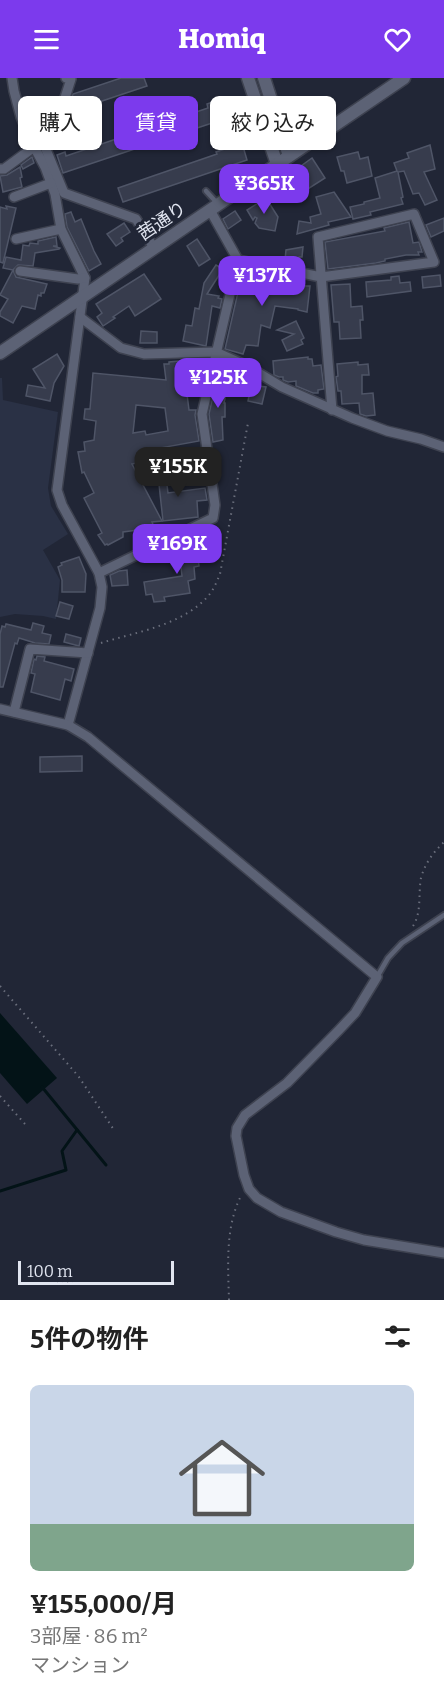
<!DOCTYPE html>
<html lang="ja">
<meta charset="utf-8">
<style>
:root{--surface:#fff;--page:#f2f2f2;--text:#222;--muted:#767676;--accent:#7c3aed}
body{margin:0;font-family:Bitter,"Noto Sans JP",serif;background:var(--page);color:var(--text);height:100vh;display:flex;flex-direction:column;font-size:22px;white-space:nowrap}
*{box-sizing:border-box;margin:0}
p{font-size:20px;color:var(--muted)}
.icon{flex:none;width:33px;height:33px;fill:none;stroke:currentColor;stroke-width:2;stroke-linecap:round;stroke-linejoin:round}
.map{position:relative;height:1222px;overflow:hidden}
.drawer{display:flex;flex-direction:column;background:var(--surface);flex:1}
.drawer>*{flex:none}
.hud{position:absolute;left:18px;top:18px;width:408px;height:54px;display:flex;gap:12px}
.scale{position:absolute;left:18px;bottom:15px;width:156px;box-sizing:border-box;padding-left:6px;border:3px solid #e1e5f0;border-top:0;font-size:16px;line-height:21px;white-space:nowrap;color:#e1e5f0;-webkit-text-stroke:4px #212636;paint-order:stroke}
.price{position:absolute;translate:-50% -51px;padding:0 14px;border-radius:12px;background:var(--accent);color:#fff;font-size:20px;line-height:39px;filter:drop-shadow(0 2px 3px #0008)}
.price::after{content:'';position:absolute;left:50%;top:36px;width:18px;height:14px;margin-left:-9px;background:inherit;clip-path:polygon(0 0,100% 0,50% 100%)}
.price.selected{background:#222;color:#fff}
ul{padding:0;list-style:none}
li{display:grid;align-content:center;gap:12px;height:318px;padding:0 30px}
li span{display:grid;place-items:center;height:186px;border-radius:9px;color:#555}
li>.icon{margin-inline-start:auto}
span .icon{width:108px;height:108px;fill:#fffc;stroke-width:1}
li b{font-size:26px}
h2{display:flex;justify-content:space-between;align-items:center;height:72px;padding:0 30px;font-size:26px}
.pill{padding:0 21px;border-radius:9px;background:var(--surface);box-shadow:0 2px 4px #0004;font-size:21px;line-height:54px}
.pill.selected{background:var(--accent);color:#fff}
header{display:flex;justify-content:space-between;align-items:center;height:78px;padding:0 30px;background:var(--accent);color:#fff;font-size:27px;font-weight:800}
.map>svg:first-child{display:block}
</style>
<header><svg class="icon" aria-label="menu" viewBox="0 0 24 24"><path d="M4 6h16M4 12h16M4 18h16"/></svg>Homiq<svg class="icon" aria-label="heart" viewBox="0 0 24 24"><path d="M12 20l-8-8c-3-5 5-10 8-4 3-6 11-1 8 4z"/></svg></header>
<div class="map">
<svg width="444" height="1222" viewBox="0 0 444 1222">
<rect width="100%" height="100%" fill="#212636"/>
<!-- built -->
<polygon fill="#2a3145" points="0,300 2,300 3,322 58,334 48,410 51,428 68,456 43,472 60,502 56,541 43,538 15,536 0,539"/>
<!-- water -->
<polygon fill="#031317" points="0,935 57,1000 27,1026 0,995"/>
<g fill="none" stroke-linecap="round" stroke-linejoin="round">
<!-- stream -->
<g stroke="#031317" stroke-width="3">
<polyline points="42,1009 106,1087"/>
<polyline points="0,1113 66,1092 62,1073 77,1052"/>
</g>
</g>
<!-- building -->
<g fill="#373c4d" stroke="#4f5567" stroke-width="1.5" fill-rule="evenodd">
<polygon points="121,0 144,0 147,8 75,32 71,22 73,16"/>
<polygon points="227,19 233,38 63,95 57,77 65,74 66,78 208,30 207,26"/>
<polygon points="242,65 247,82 123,124 118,110 217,76 216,74"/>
<polygon points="430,67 435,91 424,94 437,122 425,127 419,115 413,116 404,93 398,94 403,119 401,120 403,126 370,134 371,137 353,141 350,129 364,126 364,124 380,120 375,100 397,93 394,85 409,80 407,75"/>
<polygon points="358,74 360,81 368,79 372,98 347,105 344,93 341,93 337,79"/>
<polygon points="32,79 34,85 23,91 21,87"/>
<polygon points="312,80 325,100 300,116 288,99 302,90 301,88"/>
<polygon points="20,89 22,99 20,100 22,109 3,114 0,98 7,97"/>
<polygon points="334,114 351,139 328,144 329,147 297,156 299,143 311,145 310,139 321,136 316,119"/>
<polygon points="266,120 278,139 275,153 259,150 255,145 257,140 255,139 253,142 247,132"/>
<polygon points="6,128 16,130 3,185 0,184 0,129 7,131"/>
<polygon points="235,133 241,142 228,151 223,141"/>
<polygon points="71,134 75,144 81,141 94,173 101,186 89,193 67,149 65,136"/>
<polygon points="444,140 444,153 431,159 426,147"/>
<polygon points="409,144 413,165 419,164 422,174 418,174 419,177 406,177 385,181 385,183 376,185 328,191 325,164 385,153 384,150"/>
<polygon points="124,145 130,154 121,160 123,163 116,168 107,156"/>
<polygon points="56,159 57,168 53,168 60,170 59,171 35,175 33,188 18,187 13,192 16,199 47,206 44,215 41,215 41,218 38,217 35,231 22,228 13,245 0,238 0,234 8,221 0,217 13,192 3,190 6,179 21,182 23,167 29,168 30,165 38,166 38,163"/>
<polygon points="197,161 210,181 199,188 187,168"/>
<polygon points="303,169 302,179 299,179 298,183 285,182 286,172"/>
<polygon points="216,187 223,191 207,216 219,218 218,220 222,221 220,230 212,228 206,268 183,263 186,247 192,248 195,230 199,231 204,205"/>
<polygon points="243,192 268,201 269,197 299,203 300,208 310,208 307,234 298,232 298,231 275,228 270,250 261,247 258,268 246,267 243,276 225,271"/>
<polygon points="144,196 161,221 135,238 129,228 113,239 115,240 103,248 97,239 102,235 96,226"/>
<polygon points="440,197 441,208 423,210 422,199"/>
<polygon points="399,198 400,205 410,204 411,213 367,219 366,204 391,202 391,199"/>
<polygon points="350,206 351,229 362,228 363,242 360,242 361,260 340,261 339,244 334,244 331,207"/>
<polygon points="296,243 304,260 301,262 303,266 287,273 282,262 294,256 277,252"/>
<polygon points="141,253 157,254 157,265 140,265"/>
<polygon points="57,276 64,288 54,305 50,323 26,318 28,307 45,310 33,291"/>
<polygon points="308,279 308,281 312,281 313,288 321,287 324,311 318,312 318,315 313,315 296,308 296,303 288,304 283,302 283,299 279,299 274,297 273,283"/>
<path d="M202,281L203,291L205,292L204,300L192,301L194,316H187L189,332H196L195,337L199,363L149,372L150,382L132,386L162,443L152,444L157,456L143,463L138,452L123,454V459L108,467L107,466L105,467L98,457L102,455L84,420L94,415L84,394L82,395L78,374L85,373L84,364L94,362L96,343L84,341L85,331H90L93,295L166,302L164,286H169V284ZM136,327L165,330L168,353L146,357L145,353L133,355Z"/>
<polygon points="358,284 358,287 368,286 369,297 362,297 362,316 373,315 375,337 366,338 360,336 359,325 342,326 341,313 338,313 336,299 338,298 337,286"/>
<polygon points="217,300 229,302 224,325 225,325 225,339 222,339 223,362 213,364 209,336"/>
<polygon points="251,307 266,309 262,326 248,323"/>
<polygon points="172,386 173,398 166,399 168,415 205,410 207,422 197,423 198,439 163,443 157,388"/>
<polygon points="196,462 199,488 194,489 195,501 188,503 190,515 164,519 165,523 154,524 152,516 146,517 144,504 182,498 178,464"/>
<polygon points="79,479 86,496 85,514 62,514 62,502 58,489 62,487 61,485"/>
<polygon points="127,492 128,507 112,508 110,497 119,493"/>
<polygon points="60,524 73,528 69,541 56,538"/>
<polygon points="33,545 44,548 42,555 51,557 49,566 35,565 19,560 17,566 15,565 3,609 0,609 0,556 2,548 5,549 6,546 31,552"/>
<polygon points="66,556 81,560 79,568 64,564"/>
<polygon points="37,578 45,579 44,583 74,591 71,603 65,601 60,622 31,614 35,596 31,595 34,581 36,582"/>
<polygon points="82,678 82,693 40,694 40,679"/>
</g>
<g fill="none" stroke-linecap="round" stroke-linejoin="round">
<!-- lane casing -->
<g stroke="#3e4250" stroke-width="8">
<g id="lane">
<polyline points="206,113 218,126"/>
<polyline points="377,899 388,880 402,865 444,837"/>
</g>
</g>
<!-- street casing -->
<g stroke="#3e4250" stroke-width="12">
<g id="street">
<polyline points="12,0 14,13 21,39 31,63 45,89 55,116 61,151 85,200 57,412 62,427 99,495 102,509 100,530 68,647"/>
<polyline points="66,0 71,1 51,63 45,69 64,115 136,141 154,170"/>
<polyline points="0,91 4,91 34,69"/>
<polyline points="14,119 51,105"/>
<polyline points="210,132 238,182 321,199 434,184 414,136 318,159 332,332"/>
<polyline points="16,161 61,151"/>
<polyline points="20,193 78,201 85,200"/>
<polyline points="80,239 121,270 144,276 216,274 245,287 282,309 352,340 387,353 421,361 444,369"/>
<polyline points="158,381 207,374"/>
<polyline points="99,495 213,440 215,427 202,336 238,182"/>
<polyline points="0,631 68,647 88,659 377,899 355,935 339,952 287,1005 245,1037 237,1050 236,1058 244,1097 249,1111 257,1120 281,1134 336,1154 364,1162 444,1175"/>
<polyline points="14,634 30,571 88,575"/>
</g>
</g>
<!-- secondary casing -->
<g stroke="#3e4250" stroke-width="15">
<g id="secondary">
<polyline points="248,0 277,86"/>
<polyline points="264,0 289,78"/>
<polyline points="0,275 404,0"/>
</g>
</g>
<!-- path -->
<g stroke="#6a6e7c" stroke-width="2" stroke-dasharray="1.5 4.5" stroke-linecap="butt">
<path d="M101,565C136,554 184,547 209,517C214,511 217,503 220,496L248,345"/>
<path d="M413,848C422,834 418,816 421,800C425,785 433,775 444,764"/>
<polyline points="0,908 79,999 114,1052"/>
<polyline points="0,1018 25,1046"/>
<path d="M229,1222C228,1188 225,1147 242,1116"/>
</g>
<!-- lane -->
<use href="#lane" stroke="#5c6275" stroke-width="4.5"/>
<!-- street -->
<use href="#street" stroke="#5c6275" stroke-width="9"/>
<!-- secondary -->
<use href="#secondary" stroke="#5c6275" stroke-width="12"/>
</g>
<g text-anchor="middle" stroke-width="6" stroke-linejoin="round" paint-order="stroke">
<!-- street labels -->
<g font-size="18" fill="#e1e5f0" stroke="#212636">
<text transform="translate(162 143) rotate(-34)" y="6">茜通り</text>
</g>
</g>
</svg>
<div class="scale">100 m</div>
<b class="price" style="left:264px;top:137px">¥365K</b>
<b class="price" style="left:262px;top:229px">¥137K</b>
<b class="price" style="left:218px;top:331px">¥125K</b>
<b class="price selected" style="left:178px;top:420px">¥155K</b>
<b class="price" style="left:177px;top:497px">¥169K</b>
<div class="hud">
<a class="pill">購入</a>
<a class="pill selected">賃貸</a>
<a class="pill">絞り込み</a>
</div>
</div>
<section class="drawer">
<h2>5件の物件<svg class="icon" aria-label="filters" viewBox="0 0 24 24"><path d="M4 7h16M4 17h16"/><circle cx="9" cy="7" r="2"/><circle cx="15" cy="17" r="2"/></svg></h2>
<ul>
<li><span style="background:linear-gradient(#c9d6e8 75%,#7fa58c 0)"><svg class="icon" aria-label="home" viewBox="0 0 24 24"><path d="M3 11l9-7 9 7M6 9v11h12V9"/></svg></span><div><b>¥155,000/月</b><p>3部屋 · 86 m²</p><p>マンション</p></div></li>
</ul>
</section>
